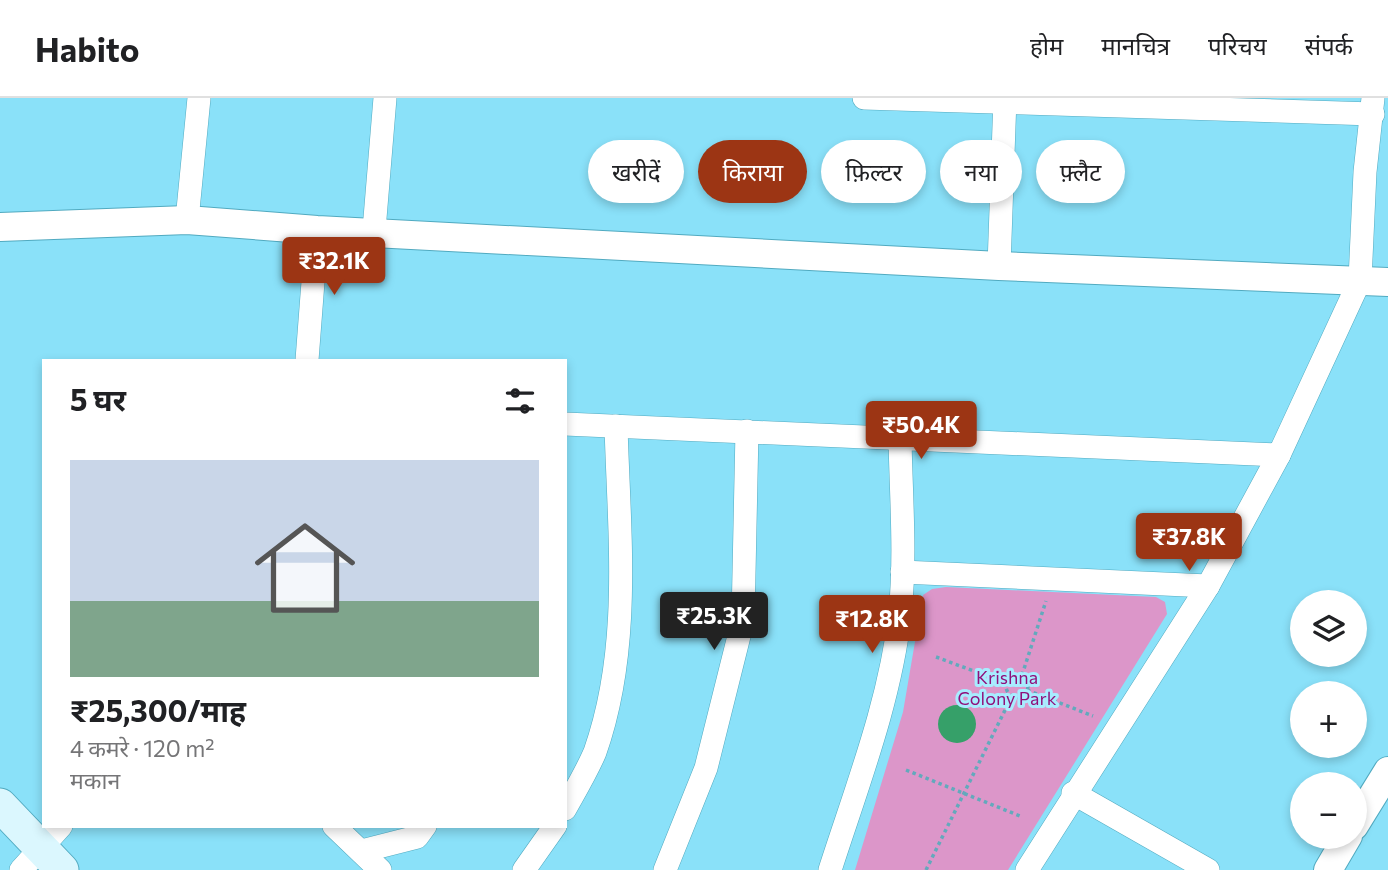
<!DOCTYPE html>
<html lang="hi">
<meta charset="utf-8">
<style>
:root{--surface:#fff;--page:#f6f6f6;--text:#202124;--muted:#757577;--line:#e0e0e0;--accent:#9c3514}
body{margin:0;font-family:Commissioner,"Noto Sans Devanagari",sans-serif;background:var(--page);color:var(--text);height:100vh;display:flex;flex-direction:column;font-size:26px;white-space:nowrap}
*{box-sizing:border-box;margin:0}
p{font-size:23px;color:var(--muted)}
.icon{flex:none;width:38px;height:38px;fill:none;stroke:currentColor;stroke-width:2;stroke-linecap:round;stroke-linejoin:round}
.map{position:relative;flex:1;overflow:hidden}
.sheet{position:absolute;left:42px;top:261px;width:525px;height:469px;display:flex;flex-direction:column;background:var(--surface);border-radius:0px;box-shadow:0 4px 10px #0003}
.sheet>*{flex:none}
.guide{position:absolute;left:588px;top:42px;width:665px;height:63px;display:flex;gap:14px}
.fabs{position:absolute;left:1290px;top:492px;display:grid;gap:14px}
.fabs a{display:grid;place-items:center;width:77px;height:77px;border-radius:50%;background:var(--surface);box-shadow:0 4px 10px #0003;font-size:35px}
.price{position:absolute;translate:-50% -60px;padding:0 16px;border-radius:7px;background:var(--accent);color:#fff;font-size:23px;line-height:46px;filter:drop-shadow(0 2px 4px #0008)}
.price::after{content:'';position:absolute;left:50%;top:42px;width:21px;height:16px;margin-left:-10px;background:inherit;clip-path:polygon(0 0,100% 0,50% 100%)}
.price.selected{background:#222;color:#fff}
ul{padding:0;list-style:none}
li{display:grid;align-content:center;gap:14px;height:371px;padding:0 28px}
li+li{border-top:2px solid var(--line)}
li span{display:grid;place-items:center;height:217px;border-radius:0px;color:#555}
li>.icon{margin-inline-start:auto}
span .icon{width:126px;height:126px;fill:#fffc;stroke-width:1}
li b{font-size:30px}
h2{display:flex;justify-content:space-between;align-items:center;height:84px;padding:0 28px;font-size:30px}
.pill{padding:0 24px;border-radius:32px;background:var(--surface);box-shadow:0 4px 10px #0003;font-size:24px;line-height:63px}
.pill.selected{background:var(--accent);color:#fff}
header{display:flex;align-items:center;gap:42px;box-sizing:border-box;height:98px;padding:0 35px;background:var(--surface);border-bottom:2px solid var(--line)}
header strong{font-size:33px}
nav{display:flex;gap:38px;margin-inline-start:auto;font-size:24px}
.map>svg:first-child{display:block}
</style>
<header>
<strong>Habito</strong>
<nav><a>होम</a><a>मानचित्र</a><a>परिचय</a><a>संपर्क</a></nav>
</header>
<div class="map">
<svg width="1388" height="772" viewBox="0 0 1388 772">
<rect width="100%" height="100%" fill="#8ae1f9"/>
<!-- green -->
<polygon fill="#dc96c9" points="946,489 1156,499 1165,504 1167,516 1008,772 855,772 903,614 923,497 932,491"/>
<!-- water -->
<circle fill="#36a069" cx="957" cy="626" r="19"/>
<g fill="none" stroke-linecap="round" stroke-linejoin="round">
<!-- minor casing -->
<g stroke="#51aac0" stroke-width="24">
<g id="minor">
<polyline points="864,0 1373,16"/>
<polyline points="187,122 199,0"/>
<polyline points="374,132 385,0"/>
<polyline points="999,168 1005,0"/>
<polyline points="307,262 317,132"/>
<polyline points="565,326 1279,357"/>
<polyline points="902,474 1208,488"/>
<polyline points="1073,695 1208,772"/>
<path d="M565,711C575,693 587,673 595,654C632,549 619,436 616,328"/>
<polyline points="334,728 380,772"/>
<polyline points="362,753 417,739 425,728"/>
<polyline points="21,772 61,728"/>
<polyline points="524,772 555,728"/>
<polyline points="665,772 706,670 743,522 747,333"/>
<path d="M830,772C857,688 890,604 900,516C906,458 901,398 900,340"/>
<polyline points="1027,772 1208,488 1279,357 1360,182 1365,74 1373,0"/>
</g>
</g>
<!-- tertiary casing -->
<g stroke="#51aac0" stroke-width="30">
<g id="tertiary">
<polyline points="0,129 187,122 317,132 999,168 1388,184"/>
<polyline points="1354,728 1388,673"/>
<polyline points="1328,772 1348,738"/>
</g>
</g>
<!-- secondary casing -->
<g stroke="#51aac0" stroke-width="35">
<polyline id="secondary" points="0,707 62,772"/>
</g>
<!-- path -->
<g stroke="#63a9bc" stroke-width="3.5" stroke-dasharray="3.5 3.5" stroke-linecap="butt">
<polyline points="936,559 1006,585"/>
<circle cx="1017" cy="588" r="11"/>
<polyline points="1022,577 1046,503"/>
<polyline points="1027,592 1093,618"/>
<polyline points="906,672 1020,718"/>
<polyline points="926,772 1012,598"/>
</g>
<!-- minor -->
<use href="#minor" stroke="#fff" stroke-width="23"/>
<!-- tertiary -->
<use href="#tertiary" stroke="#fff" stroke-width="28"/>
<!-- secondary -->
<use href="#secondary" stroke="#dbf7fe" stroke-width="33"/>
</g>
<g text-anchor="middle" stroke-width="6" stroke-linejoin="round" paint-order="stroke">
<!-- park labels -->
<g font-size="18" fill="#90107b" stroke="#a8ecff">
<text x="1007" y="586">Krishna<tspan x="1007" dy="21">Colony Park</tspan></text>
</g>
</g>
</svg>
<div class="fabs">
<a><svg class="icon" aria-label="layers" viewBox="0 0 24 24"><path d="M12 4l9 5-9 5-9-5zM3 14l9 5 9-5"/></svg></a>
<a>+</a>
<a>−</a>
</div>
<b class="price" style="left:334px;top:199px">₹32.1K</b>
<b class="price" style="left:921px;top:363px">₹50.4K</b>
<b class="price" style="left:1189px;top:475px">₹37.8K</b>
<b class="price selected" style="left:714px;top:554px">₹25.3K</b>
<b class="price" style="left:872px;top:557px">₹12.8K</b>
<div class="guide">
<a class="pill">खरीदें</a>
<a class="pill selected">किराया</a>
<a class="pill">फ़िल्टर</a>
<a class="pill">नया</a>
<a class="pill">फ़्लैट</a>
</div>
<section class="sheet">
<h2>5 घर<svg class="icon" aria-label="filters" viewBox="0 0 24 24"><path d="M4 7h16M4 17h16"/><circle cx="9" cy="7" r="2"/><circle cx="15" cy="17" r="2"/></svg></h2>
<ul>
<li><span style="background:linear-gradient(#c9d6e8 65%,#7fa58c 0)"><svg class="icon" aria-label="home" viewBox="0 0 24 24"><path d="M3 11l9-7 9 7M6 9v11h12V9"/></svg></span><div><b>₹25,300/माह</b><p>4 कमरे · 120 m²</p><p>मकान</p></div></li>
</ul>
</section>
</div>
